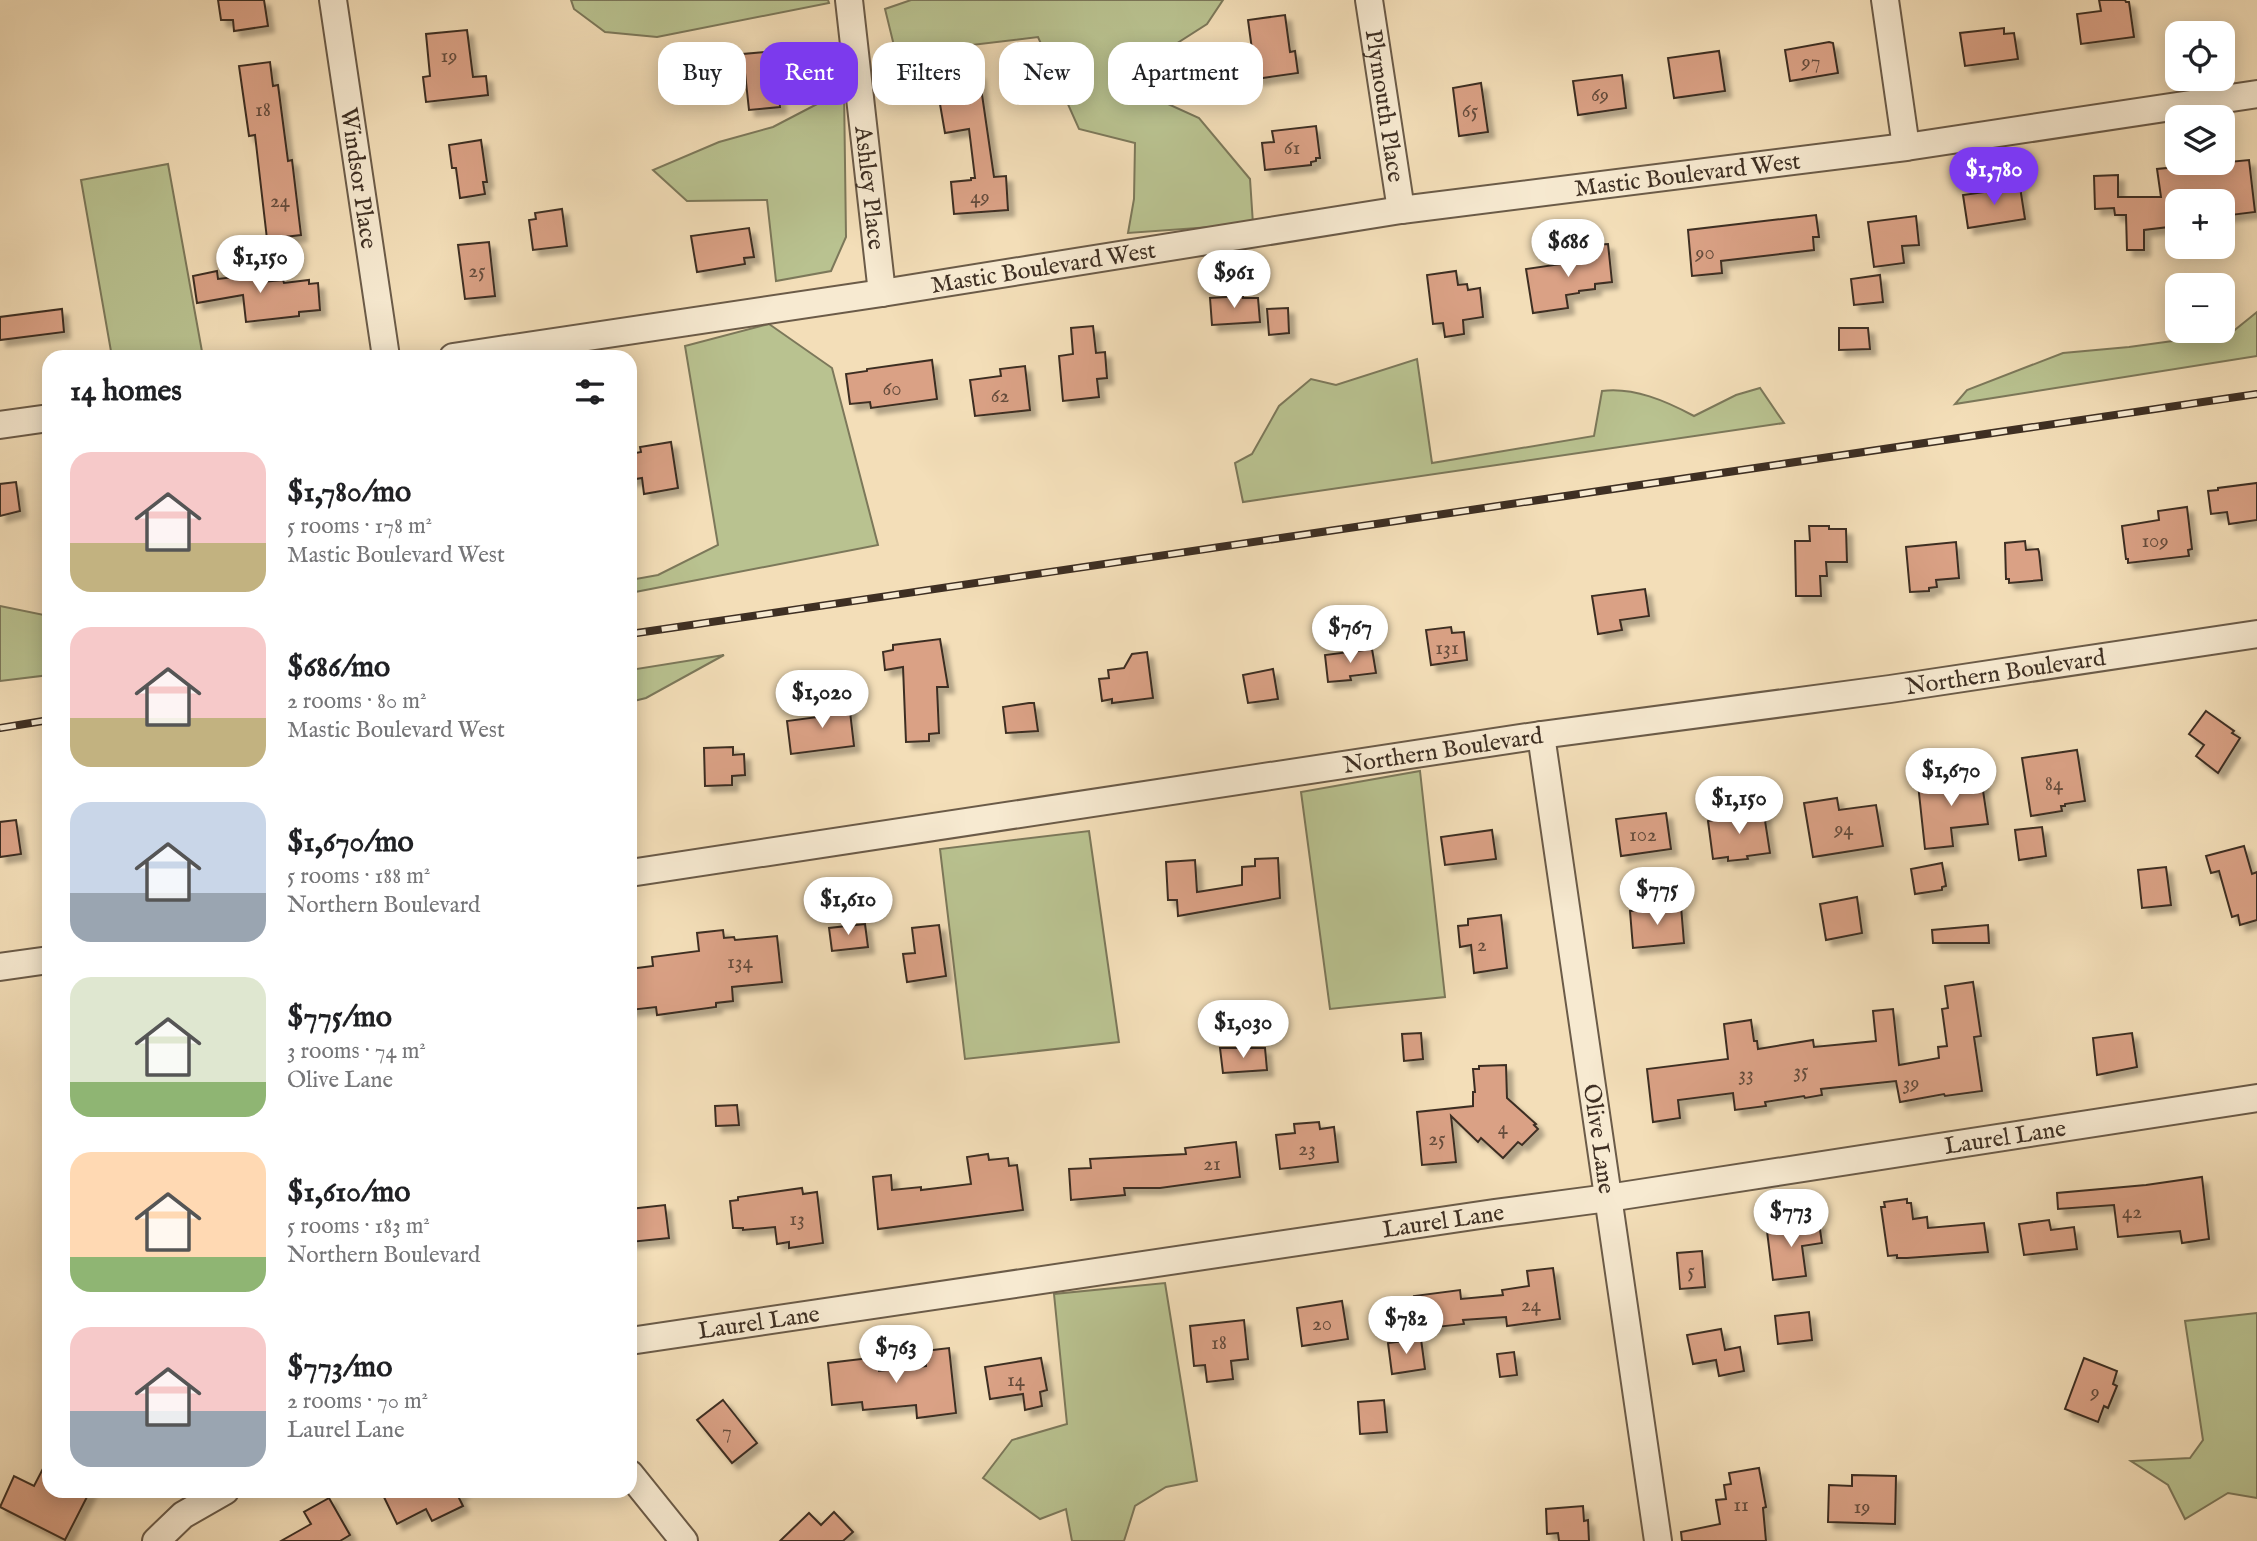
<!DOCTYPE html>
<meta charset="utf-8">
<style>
:root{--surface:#fff;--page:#f2f2f2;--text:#202124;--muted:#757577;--accent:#7c3aed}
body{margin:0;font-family:"IM FELL English",serif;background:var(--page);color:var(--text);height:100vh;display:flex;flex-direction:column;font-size:26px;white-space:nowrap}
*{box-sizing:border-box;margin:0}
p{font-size:23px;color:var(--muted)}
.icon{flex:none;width:38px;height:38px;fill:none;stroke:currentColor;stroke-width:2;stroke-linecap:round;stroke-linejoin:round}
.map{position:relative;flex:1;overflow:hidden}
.sheet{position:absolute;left:42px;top:350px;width:595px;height:1148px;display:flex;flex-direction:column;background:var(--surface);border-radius:21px;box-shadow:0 4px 18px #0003}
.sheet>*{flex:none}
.guide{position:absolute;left:658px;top:42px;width:665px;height:63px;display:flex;gap:14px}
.fabs{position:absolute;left:2165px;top:21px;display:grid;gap:14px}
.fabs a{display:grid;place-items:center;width:70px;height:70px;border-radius:14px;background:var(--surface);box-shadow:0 4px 18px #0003;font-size:35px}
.price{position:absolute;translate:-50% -60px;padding:0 16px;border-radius:24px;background:#fff;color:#222;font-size:23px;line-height:46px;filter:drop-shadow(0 2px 4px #0008)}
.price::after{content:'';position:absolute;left:50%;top:42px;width:21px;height:16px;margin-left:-10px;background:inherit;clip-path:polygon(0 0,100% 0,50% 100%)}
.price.selected{background:var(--accent);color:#fff}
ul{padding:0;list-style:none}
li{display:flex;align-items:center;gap:21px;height:175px;padding:0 28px}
li span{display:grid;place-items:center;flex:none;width:196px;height:140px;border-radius:21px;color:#555}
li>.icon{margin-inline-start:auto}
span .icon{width:84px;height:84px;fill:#fffc;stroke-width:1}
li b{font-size:30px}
h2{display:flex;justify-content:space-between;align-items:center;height:84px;padding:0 28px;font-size:30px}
.tag{padding:0 24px;border-radius:21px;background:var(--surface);box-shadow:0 4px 18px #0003;font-size:24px;line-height:63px}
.tag.selected{background:var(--accent);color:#fff}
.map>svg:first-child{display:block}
</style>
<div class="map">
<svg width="2257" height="1541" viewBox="0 0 2257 1541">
<defs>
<filter id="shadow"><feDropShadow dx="6" dy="6" stdDeviation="2" flood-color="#0004"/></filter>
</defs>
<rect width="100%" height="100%" fill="#f3deb8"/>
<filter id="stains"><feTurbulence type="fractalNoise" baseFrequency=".00286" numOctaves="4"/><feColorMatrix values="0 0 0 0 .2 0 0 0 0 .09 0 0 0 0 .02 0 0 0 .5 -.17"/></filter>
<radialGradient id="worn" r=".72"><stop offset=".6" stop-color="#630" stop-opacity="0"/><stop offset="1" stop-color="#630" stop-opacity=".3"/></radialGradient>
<!-- green -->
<g fill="#b9c290" stroke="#7c785a" stroke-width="2">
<polygon points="571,0 828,0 829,3 657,37 605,32 574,9"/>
<polygon points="911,0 1223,0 1207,24 1140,67 1146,94 1199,118 1250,179 1253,224 1128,233 1134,199 1135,143 1079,129 1038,37 896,54 885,9"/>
<polygon points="844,90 846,237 831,271 776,281 767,200 687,201 653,170 719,142 773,127"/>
<polygon points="168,164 203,357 112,357 81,180"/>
<polygon points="2257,312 2257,356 1955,404 1967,390 2063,353 2129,347 2231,333"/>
<polygon points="769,324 832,368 878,545 630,593 630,580 658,575 718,545 685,346"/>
<path d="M1417,359L1432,463L1594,436L1602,391C1634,387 1666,401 1694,416L1736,395L1760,388L1784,423L1243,502L1235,463L1252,454L1279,406L1311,379L1336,385Z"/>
<polygon points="0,606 49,616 49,675 0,681"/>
<polygon points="724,655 646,698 630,702 630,670"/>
<polygon points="1420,771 1445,997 1330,1009 1301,792"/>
<polygon points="1089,831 1119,1042 965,1059 940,849"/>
<polygon points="1165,1283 1197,1481 1166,1487 1135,1506 1124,1541 1072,1541 1066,1509 1040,1519 983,1478 1012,1440 1067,1424 1054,1294"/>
<polygon points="2257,1313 2257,1498 2228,1493 2185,1519 2168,1485 2131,1461 2190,1458 2203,1440 2185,1321"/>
</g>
<!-- building -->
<g fill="#daa185" stroke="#3e2f23" stroke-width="2" filter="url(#shadow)">
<polygon points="218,0 264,0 268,26 234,31 233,20 221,20"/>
<polygon points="2099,0 2125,0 2126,2 2129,2 2134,37 2081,44 2077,14 2101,11"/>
<polygon points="1285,15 1290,52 1295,51 1298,73 1256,79 1248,20"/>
<polygon points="2004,28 2004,34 2014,33 2018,59 1965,66 1960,33"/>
<polygon points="467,30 473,77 486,76 488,95 426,102 423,77 430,76 426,34"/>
<polygon points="1829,42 1833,43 1838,73 1790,81 1785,50"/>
<polygon points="775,51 780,107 749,110 743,54"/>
<polygon points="1719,51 1725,91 1674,98 1668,58"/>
<polygon points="270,62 273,86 278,85 288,161 292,160 301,235 267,239 255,135 249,136 239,66"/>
<polygon points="979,74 994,177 1006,176 1008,210 954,214 951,182 971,180 971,178 975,178 969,129 945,133 936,81"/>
<polygon points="1622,75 1626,108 1578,115 1573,81"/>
<polygon points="1481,83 1488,132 1459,136 1453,88"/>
<polygon points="1316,126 1320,158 1316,158 1316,161 1311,162 1311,165 1265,170 1262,143 1274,142 1272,131"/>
<polygon points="481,140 487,182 483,182 485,194 460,198 456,168 452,168 449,145"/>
<polygon points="2249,160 2255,212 2223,216 2222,201 2177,201 2177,226 2144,230 2144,250 2127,250 2126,215 2115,215 2114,208 2095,209 2094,176 2118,175 2118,197 2161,197 2157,169"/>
<polygon points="2020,187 2025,219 1968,228 1963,195"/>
<polygon points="562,209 567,246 533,250 529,220 536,219 535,213"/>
<polygon points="1816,215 1819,237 1813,237 1814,250 1721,261 1722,273 1692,276 1688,230"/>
<polygon points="1916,216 1919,245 1902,246 1904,263 1874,267 1868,222"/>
<polygon points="749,228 754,257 744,258 745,264 697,272 691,236"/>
<polygon points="489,242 495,296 465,299 458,245"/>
<polygon points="1608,244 1612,282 1595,284 1595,289 1579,291 1579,293 1566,295 1568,308 1533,313 1526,269 1582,261 1582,255 1591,254 1590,245"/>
<polygon points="217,271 218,279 262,274 262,282 283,280 284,283 309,280 309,284 318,283 320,310 299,312 299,316 246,322 243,295 197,303 193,276"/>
<polygon points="1456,271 1458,285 1467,284 1468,290 1480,288 1483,317 1463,320 1464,334 1445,337 1443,323 1433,324 1427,275"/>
<polygon points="1880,275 1883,302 1854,305 1851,279"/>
<polygon points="1243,296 1243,298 1258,298 1260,322 1212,325 1210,298"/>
<polygon points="1288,308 1289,333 1269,335 1267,309"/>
<polygon points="62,309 64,332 0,340 0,317"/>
<polygon points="1093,326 1096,353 1105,352 1107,378 1097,379 1099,397 1063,401 1059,356 1073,354 1071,328"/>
<polygon points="1839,328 1868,328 1870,349 1839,350"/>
<polygon points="932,360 937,399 871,408 870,402 850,404 846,374 867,371 867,369"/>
<polygon points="1025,366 1030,410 975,416 970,380 1001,376 1000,369"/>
<polygon points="671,442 678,488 644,494 642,478 630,480 630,454 641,452 640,447"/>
<polygon points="16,482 20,511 0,516 0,484"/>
<polygon points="2257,483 2257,520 2229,524 2227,512 2211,514 2208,491 2218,490 2218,488"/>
<polygon points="2187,507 2192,549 2188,550 2189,556 2128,563 2128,559 2126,559 2122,526 2159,520 2158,511"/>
<polygon points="1809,526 1829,526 1829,529 1846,529 1847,562 1826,562 1827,576 1820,576 1821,596 1796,596 1795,541 1810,541"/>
<polygon points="2025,541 2026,550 2038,549 2039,552 2042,580 2009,583 2009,579 2006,579 2005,543"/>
<polygon points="1956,542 1959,578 1936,580 1937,587 1929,588 1929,591 1910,592 1906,547"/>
<polygon points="1645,589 1649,616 1620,620 1622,630 1598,634 1592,596"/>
<polygon points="1451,627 1452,633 1464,632 1467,660 1431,665 1426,630"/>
<polygon points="940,639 948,687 937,687 939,733 929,734 929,741 906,742 903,667 885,670 883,652 893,650 893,645"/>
<polygon points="1372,649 1376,673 1350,676 1351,680 1328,682 1325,655"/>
<polygon points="1147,652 1153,698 1112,703 1112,699 1102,701 1099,679 1109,678 1108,670 1124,668 1132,654"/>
<polygon points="1273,669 1278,699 1248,703 1243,675"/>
<polygon points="849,703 854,746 791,754 787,721 818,717 817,707"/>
<polygon points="1029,703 1034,703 1038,731 1006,733 1003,707"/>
<polygon points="2206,711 2234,731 2232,733 2240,738 2218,773 2196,756 2204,745 2189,734"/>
<polygon points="733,747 733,755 744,754 745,775 732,776 732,785 705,786 704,748"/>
<polygon points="2077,750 2085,801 2065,804 2065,806 2061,806 2062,811 2031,816 2022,758"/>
<polygon points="1964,775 1965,778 1981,777 1988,824 1951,828 1953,846 1925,849 1918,784 1947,781 1947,777"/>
<polygon points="1837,798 1839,810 1876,805 1883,846 1813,857 1804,803"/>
<polygon points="1666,813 1671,849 1621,856 1616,819"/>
<polygon points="1739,813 1739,814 1749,813 1749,816 1764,814 1770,853 1747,856 1748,859 1728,861 1728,857 1713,859 1708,821 1721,819 1720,815"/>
<polygon points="16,820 21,854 0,857 0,822"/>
<polygon points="2042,827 2046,856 2019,860 2015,830"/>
<polygon points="1492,830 1496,859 1445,865 1441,837"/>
<polygon points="2244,846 2252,874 2257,872 2257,920 2240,925 2238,915 2232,917 2219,871 2211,873 2206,856"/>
<polygon points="1278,858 1280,898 1178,916 1177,900 1168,900 1166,862 1195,860 1197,892 1242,885 1242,867 1255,866 1255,859"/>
<polygon points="1942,863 1946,886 1942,887 1942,890 1915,894 1911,869"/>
<polygon points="2166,867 2171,905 2142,908 2138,870"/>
<polygon points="1857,897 1862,933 1826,940 1820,904"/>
<polygon points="1681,906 1684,943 1633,948 1630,911"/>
<polygon points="1501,915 1507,968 1474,973 1471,945 1460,947 1458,926 1468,925 1468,919"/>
<polygon points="865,924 868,947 832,951 829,928"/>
<polygon points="939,925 946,976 907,982 903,954 915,953 912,928"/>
<polygon points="1988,925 1989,943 1933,943 1932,930"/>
<polygon points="723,930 724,938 734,937 735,940 777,936 782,982 732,987 733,1001 716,1003 716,1007 657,1015 656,1007 630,1010 630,969 653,966 652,957 699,951 697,933"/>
<polygon points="1973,982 1981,1036 1974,1037 1982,1091 1945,1096 1944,1094 1900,1102 1896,1081 1821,1089 1822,1095 1805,1098 1804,1096 1765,1102 1766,1106 1735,1110 1733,1093 1678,1100 1680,1118 1653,1122 1647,1069 1728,1059 1724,1024 1751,1020 1754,1041 1757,1041 1758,1049 1813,1040 1814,1047 1876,1041 1873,1011 1893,1009 1899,1065 1939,1058 1938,1047 1947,1046 1942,1009 1948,1008 1945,986"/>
<polygon points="1421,1033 1423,1059 1404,1061 1402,1034"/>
<polygon points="2132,1033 2137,1067 2097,1075 2093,1038"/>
<polygon points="1220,1048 1265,1048 1267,1070 1223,1073"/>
<polygon points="1506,1065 1507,1098 1536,1124 1534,1125 1538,1129 1522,1145 1518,1142 1503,1158 1481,1138 1478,1142 1451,1116 1456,1162 1422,1165 1417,1112 1473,1106 1473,1092 1475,1092 1473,1069 1479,1069 1479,1066"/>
<polygon points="737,1105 739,1125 716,1126 715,1106"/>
<polygon points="1319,1122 1320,1129 1334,1127 1338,1162 1280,1169 1276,1135 1295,1133 1294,1124"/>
<polygon points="1236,1142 1240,1177 1160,1188 1124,1188 1125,1195 1071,1200 1069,1169 1091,1168 1090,1159 1186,1154 1185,1148"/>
<polygon points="988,1154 989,1160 1008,1158 1009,1166 1017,1165 1023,1210 878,1229 873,1177 891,1175 892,1190 921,1187 921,1190 971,1184 967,1157"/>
<polygon points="2202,1177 2209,1239 2182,1243 2180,1231 2118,1237 2114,1205 2058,1209 2057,1193 2146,1185"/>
<polygon points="802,1188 803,1194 817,1192 823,1243 789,1248 789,1242 777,1244 775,1227 743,1230 743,1228 733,1228 730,1201 738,1200 738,1197"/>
<polygon points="1907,1199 1907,1203 1911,1203 1913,1219 1927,1217 1928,1228 1984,1223 1988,1252 1907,1258 1897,1258 1897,1255 1888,1256 1881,1207 1885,1207 1884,1202"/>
<polygon points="665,1205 669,1238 630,1242 630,1209"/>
<polygon points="2049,1220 2051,1230 2074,1227 2077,1249 2024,1255 2019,1224"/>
<polygon points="1819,1223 1822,1243 1802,1246 1806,1276 1773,1280 1767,1231 1779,1230 1779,1226"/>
<polygon points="1702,1251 1705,1287 1680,1289 1677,1253"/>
<polygon points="1553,1268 1560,1319 1507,1326 1506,1317 1463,1320 1464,1324 1418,1329 1414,1296 1460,1290 1461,1299 1503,1295 1502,1290 1529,1286 1527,1271"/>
<polygon points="1342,1301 1348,1339 1302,1346 1297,1308"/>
<polygon points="1809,1312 1812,1340 1778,1344 1775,1316"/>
<polygon points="1244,1320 1248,1359 1231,1361 1233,1379 1207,1382 1205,1365 1194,1366 1190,1326"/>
<polygon points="1721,1329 1725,1350 1740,1347 1744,1371 1719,1376 1716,1360 1693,1364 1687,1335"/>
<polygon points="1421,1339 1425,1369 1392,1374 1388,1343"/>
<polygon points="949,1348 956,1413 917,1418 916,1405 863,1410 862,1402 832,1405 828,1363 878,1357 879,1371 926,1366 925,1351"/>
<polygon points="1514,1352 1517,1375 1500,1377 1497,1354"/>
<polygon points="1041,1358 1047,1390 1040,1392 1042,1406 1025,1410 1023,1394 990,1399 985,1367"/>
<polygon points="2084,1358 2117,1371 2113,1384 2117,1386 2108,1408 2104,1406 2098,1422 2065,1409"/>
<polygon points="723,1400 757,1443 732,1463 697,1420"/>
<polygon points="1384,1400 1387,1432 1360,1434 1358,1402"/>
<polygon points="49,1457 49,1491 90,1491 65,1540 0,1507 14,1476 34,1486"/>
<polygon points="1759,1468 1766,1507 1763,1508 1766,1541 1682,1541 1681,1532 1720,1524 1716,1500 1726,1499 1724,1485 1731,1484 1729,1473"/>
<polygon points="1852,1475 1896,1476 1895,1524 1828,1522 1829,1485 1852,1486"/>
<polygon points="381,1491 464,1491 457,1494 463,1506 432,1521 426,1509 397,1524"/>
<polygon points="329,1498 350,1535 340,1541 281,1541 311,1524 304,1512"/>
<polygon points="1583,1506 1584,1521 1588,1520 1589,1541 1559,1541 1558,1533 1547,1534 1546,1509"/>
<polygon points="834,1512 853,1532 843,1541 780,1541 809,1513 821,1525"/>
</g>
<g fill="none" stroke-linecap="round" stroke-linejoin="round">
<!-- minor casing -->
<g stroke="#6b5b48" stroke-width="30">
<g id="minor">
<path id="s1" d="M333,0L386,357"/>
<path id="s2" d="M849,0L882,293"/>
<path id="s3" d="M1369,0L1401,210"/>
<polyline points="1885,0 1906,147"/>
<path id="s4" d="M453,357L882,293L1401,210L1906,147L2257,94"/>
<polyline points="0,425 49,418"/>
<path id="s5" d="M1541,735L1658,1541"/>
<path id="s6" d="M630,873L1541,735L1890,689L2257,634"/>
<polyline points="0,967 49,960"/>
<path id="s7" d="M630,1341L1494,1213L1608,1198L2257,1098"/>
<polyline points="630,1474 684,1541"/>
<polyline points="156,1541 183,1515 225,1491"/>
</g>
</g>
<!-- minor -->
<use href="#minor" stroke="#f7ead1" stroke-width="26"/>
<!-- rail casing -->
<g stroke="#3e2f23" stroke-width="8">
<g id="rail">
<polyline points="630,634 2257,394"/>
<polyline points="0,728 49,720"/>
</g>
</g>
<!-- rail -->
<use href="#rail" stroke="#f7ead1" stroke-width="5" stroke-dasharray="16" stroke-linecap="butt"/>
</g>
<g text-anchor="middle" stroke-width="7" stroke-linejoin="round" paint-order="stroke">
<!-- number labels -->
<g font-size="21" fill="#654c3c">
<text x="449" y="62">19</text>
<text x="1811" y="68">97</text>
<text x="1600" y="101">69</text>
<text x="263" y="116">18</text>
<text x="1470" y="117">65</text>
<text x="1292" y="154">61</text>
<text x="980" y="203">49</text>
<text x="280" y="207">24</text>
<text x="1705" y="259">90</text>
<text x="477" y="277">25</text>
<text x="892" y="395">60</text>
<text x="1000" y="402">62</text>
<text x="2155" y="547">109</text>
<text x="1447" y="654">131</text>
<text x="2054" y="790">84</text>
<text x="1844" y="835">94</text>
<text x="1643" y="841">102</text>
<text x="1482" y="951">2</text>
<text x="740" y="968">134</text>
<text x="1801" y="1077">35</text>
<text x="1746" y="1080">33</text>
<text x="1911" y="1089">39</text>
<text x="1503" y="1134">4</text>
<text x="1437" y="1145">25</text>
<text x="1307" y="1155">23</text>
<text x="1212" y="1170">21</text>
<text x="2132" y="1218">42</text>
<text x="797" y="1225">13</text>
<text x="1691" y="1277">5</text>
<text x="1531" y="1311">24</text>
<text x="1322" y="1330">20</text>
<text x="1219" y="1349">18</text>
<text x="1016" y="1386">14</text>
<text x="2095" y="1398">9</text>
<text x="727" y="1438">7</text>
<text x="1741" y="1511">11</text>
<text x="1862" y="1513">19</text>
</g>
<!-- street labels -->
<g font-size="24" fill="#3e2f23" stroke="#f7ead1">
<text dy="8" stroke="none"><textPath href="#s3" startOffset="107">Plymouth Place</textPath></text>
<text dy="8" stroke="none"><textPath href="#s4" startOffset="1248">Mastic Boulevard West</textPath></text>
<text dy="8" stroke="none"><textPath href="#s1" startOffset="180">Windsor Place</textPath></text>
<text dy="8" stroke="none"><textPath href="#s2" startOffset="189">Ashley Place</textPath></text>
<text dy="8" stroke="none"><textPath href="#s4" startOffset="597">Mastic Boulevard West</textPath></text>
<text dy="8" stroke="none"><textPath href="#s6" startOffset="1390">Northern Boulevard</textPath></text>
<text dy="8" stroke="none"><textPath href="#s6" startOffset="822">Northern Boulevard</textPath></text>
<text dy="8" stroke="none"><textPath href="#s7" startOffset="1390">Laurel Lane</textPath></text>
<text dy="8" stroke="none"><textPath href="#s5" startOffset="408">Olive Lane</textPath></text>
<text dy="8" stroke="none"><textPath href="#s7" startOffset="822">Laurel Lane</textPath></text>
<text dy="8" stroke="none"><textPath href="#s7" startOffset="130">Laurel Lane</textPath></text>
</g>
</g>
<rect width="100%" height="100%" filter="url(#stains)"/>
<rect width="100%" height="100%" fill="url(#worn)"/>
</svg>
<div class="fabs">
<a><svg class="icon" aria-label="locate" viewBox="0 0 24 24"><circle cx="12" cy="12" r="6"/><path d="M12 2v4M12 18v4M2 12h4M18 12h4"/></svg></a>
<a><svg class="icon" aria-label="layers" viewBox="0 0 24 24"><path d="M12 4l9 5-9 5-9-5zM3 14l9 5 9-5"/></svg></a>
<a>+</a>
<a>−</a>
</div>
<b class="price selected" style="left:1994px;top:207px">$1,780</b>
<b class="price" style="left:1568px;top:279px">$686</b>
<b class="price" style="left:260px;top:295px">$1,150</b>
<b class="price" style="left:1234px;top:310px">$961</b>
<b class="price" style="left:1350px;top:665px">$767</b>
<b class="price" style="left:822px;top:730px">$1,020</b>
<b class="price" style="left:1951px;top:808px">$1,670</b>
<b class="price" style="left:1739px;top:836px">$1,150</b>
<b class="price" style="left:1657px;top:927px">$775</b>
<b class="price" style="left:848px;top:937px">$1,610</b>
<b class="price" style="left:1243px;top:1060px">$1,030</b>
<b class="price" style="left:1791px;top:1249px">$773</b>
<b class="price" style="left:1406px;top:1356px">$782</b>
<b class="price" style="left:896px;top:1385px">$763</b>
<div class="guide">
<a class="tag">Buy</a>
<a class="tag selected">Rent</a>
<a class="tag">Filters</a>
<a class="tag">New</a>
<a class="tag">Apartment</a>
</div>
<section class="sheet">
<h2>14 homes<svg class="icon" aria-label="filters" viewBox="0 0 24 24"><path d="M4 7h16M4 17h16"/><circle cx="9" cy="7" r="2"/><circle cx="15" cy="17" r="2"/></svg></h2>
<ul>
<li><span style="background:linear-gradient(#f6c9c9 65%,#c2b280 0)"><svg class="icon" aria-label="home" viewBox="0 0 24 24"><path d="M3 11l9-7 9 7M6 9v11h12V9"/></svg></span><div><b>$1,780/mo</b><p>5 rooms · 178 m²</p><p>Mastic Boulevard West</p></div></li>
<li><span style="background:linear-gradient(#f6c9c9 65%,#c2b280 0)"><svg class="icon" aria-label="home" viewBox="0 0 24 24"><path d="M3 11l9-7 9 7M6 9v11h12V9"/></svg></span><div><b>$686/mo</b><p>2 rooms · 80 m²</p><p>Mastic Boulevard West</p></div></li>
<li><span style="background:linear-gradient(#c9d6e8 65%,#9aa5b1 0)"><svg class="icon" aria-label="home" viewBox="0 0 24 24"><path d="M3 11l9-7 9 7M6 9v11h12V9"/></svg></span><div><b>$1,670/mo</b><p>5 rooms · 188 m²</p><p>Northern Boulevard</p></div></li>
<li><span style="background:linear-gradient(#dfe7d0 75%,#8fb573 0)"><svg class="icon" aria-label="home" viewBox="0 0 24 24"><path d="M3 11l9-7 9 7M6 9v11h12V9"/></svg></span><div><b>$775/mo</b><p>3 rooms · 74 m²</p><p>Olive Lane</p></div></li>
<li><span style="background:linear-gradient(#ffd9b3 75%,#8fb573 0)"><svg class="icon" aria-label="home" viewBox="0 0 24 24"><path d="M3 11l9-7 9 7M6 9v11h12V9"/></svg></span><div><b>$1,610/mo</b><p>5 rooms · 183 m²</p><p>Northern Boulevard</p></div></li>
<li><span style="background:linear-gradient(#f6c9c9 60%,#9aa5b1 0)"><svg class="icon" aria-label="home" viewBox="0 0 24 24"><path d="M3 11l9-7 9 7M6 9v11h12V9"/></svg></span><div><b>$773/mo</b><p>2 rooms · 70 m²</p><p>Laurel Lane</p></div></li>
</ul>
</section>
</div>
